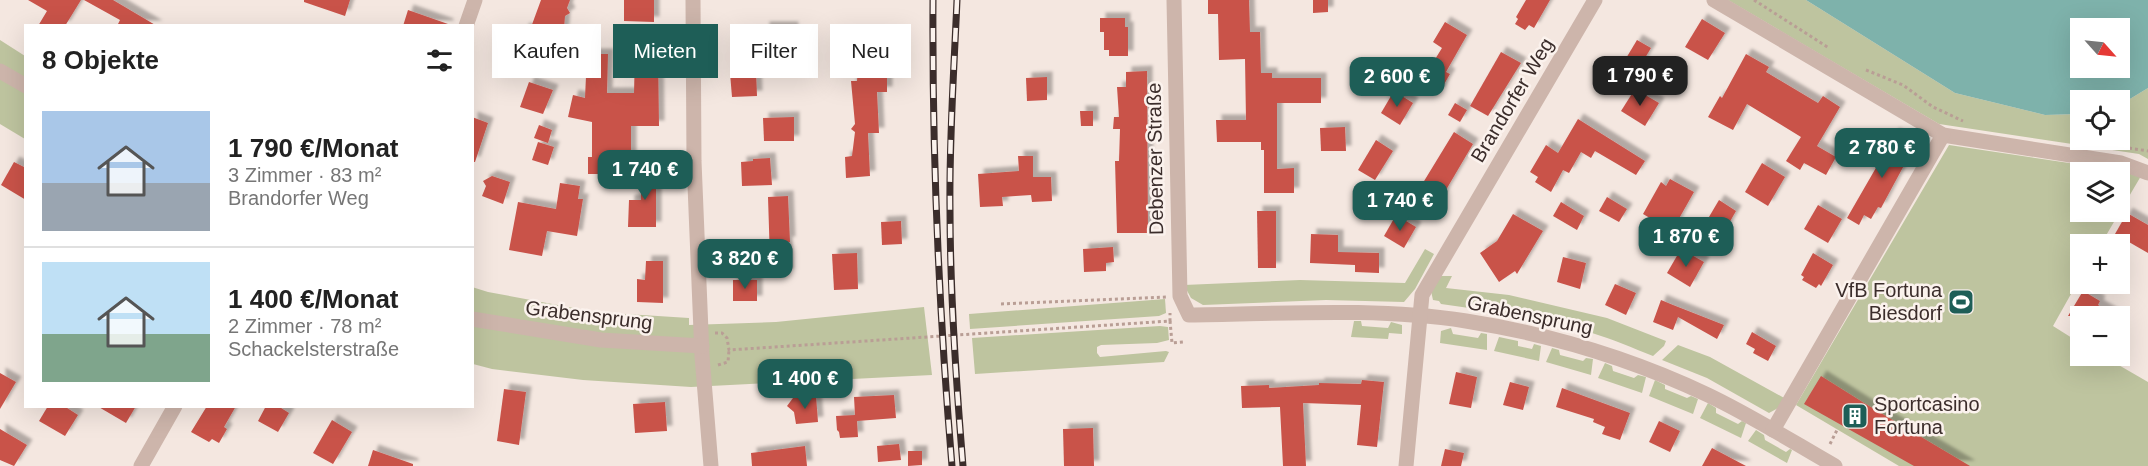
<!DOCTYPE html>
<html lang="de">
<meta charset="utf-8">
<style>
:root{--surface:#fff;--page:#f6f6f6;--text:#222;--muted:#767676;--line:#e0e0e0;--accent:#1e5e57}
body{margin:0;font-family:Arial,sans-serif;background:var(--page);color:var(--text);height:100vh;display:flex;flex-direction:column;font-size:22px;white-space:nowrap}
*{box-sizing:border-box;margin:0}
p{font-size:20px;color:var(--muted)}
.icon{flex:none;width:33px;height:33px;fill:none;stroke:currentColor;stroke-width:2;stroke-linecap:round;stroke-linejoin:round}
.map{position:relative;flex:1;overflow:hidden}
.details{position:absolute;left:24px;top:24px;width:450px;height:384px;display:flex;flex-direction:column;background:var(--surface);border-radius:0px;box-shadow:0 6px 24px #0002}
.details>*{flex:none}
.top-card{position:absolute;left:492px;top:24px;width:570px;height:54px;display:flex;gap:12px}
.needle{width:39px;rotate:117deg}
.buttons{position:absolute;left:2070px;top:18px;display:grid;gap:12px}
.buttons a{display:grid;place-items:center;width:60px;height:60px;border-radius:0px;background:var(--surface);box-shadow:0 6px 24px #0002;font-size:30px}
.price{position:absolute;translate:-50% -51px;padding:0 14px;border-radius:12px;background:var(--accent);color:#fff;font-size:20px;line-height:39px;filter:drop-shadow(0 2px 3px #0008)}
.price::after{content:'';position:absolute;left:50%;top:36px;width:18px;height:14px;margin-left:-9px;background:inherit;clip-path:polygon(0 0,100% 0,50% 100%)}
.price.on{background:#222;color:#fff}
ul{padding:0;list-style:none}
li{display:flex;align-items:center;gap:18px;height:150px;padding:0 18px}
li+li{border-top:2px solid var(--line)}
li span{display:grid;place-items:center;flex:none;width:168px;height:120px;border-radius:0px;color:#555}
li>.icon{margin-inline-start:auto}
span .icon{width:72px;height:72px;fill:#fffc;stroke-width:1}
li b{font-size:26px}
h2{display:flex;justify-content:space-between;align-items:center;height:72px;padding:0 18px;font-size:26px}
.chip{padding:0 21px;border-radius:0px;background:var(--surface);box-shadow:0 6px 24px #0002;font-size:21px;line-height:54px}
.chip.on{background:var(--accent);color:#fff}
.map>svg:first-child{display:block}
</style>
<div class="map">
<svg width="2148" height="466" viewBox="0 0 2148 466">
<defs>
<filter id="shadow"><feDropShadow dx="5.5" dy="-5.5" stdDeviation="1.5" flood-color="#0004"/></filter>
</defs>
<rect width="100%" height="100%" fill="#f4e7e0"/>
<!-- green -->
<g fill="#bec49f" fill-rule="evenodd">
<polygon points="1728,0 1806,0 1955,93 2045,115 2080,114 2080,140 2120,140 2120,105 2148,88 2148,159 2139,154 1939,124"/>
<polygon points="0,40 25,56 25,139 0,124"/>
<path d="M1949,145L2096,167L2141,176L2101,244H2080V278L2053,326L2080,343V356H2103L2148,382V466H1899L1796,405ZM2080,172H2120V212H2080Z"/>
<polygon points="1425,249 1434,254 1415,289 1404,302 1326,300 1203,305 1191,298 1184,285 1300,280 1405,283"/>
<path d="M1440,276H1452L1446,288L1509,295L1607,318L1666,341L1664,346L1653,356C1633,348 1612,339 1592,333C1543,319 1491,311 1441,304L1439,301L1433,300L1431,291Z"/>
<polygon points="472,287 488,292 595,312 689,318 689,325 776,322 924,307 932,375 691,387 583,380 492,369 473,364"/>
<polygon points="1165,299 1166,313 1159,316 970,329 969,314"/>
<polygon points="1354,321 1361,321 1362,326 1388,328 1391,322 1402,325 1402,334 1389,333 1388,339 1351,337"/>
<polygon points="1160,326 1168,327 1169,340 1157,343 1101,345 1097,347 1097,353 1100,357 1166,351 1169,352 1164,362 975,374 972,338"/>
<polygon points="1451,328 1453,334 1478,338 1481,333 1487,334 1487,350 1440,343 1441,331"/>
<polygon points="1499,337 1518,341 1518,346 1532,349 1534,344 1541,346 1539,361 1494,351"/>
<polygon points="1678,345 1710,357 1786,399 1780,407 1769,413 1707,378 1662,360"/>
<polygon points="1552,348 1559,350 1560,355 1583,361 1586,358 1593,359 1591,375 1546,362"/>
<polygon points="1605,363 1612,366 1613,371 1634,378 1638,375 1646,377 1642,393 1598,378"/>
<polygon points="1655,380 1665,385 1665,389 1687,398 1691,396 1698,399 1693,414 1649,396"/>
<polygon points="1708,403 1716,408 1716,413 1738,424 1742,421 1746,423 1741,438 1700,418"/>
<polygon points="1756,430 1764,435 1765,440 1786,452 1790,449 1792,450 1787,463 1748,441"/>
</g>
<!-- water -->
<path fill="#7eb2ab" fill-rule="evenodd" d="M1806,0H2148V88L2120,105V100H2080V114L2045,115L1955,93ZM2080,28H2120V68H2080Z"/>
<!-- building -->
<g fill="#c9524a" filter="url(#shadow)">
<polygon points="28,0 81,0 65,26 38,26 47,11"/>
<polygon points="84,0 113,0 157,26 117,26 120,20"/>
<polygon points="304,0 350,0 345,16 304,2"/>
<polygon points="541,0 570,0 567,8 570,13 565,16 564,29 552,63 516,51 524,28 530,30"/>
<polygon points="624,0 654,0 654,22 624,21"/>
<polygon points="1208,0 1249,0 1250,32 1260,32 1261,73 1272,73 1272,78 1321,78 1321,103 1277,103 1277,169 1294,168 1294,193 1264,193 1264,150 1261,150 1261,142 1217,142 1216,120 1246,120 1245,59 1219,60 1218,14 1208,14"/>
<polygon points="1313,0 1328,0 1328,12 1313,13"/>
<polygon points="1526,0 1550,0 1534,28 1529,25 1525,30 1515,24 1518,19 1516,17"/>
<polygon points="408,10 448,24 448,26 403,26"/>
<polygon points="1100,18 1125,18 1125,27 1128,27 1128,56 1109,56 1109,50 1104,50 1104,32 1100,32"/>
<polygon points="1702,19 1725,33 1708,60 1685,47"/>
<polygon points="1445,22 1467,35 1446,72 1450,74 1439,93 1421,82 1442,48 1433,42"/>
<rect x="764" y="27" width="29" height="26"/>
<polygon points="1637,40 1651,48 1636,73 1622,65"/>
<polygon points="635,52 658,52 659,126 631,126 631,174 588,174 588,157 592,157 592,122 568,117 573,95 585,98 587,54 608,54 607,93 634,93"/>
<polygon points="1501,52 1521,63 1488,116 1470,106"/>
<polygon points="1746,54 1769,67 1766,72 1818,103 1823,96 1840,107 1817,146 1836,157 1826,175 1804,163 1800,170 1786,161 1801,137 1747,104 1733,130 1708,117 1720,96 1722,98"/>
<polygon points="887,67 887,92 877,92 879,133 868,133 870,176 846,178 845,157 852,156 855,132 851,129 855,124 851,81 857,81 858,68"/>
<polygon points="756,71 757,96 732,97 730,73"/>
<polygon points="1147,71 1148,233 1117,233 1115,161 1119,161 1120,129 1113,129 1114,117 1119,117 1117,87 1126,87 1126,72"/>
<polygon points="1047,77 1047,100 1027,101 1026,78"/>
<polygon points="529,82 553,90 543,114 520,107"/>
<polygon points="1635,89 1659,103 1645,126 1621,111"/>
<polygon points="1394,91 1413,103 1400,125 1381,113"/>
<polygon points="1455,103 1467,110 1460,122 1448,115"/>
<polygon points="1080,111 1093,111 1093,126 1081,126"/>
<polygon points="472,117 488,123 475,162 472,162"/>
<polygon points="794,117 794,141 764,141 763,118"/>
<polygon points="1578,119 1645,161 1636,175 1595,151 1591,158 1581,152 1569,173 1563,170 1551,192 1535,182 1538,177 1530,172 1546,145 1558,153"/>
<polygon points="539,125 552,130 548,143 534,138"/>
<polygon points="1345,127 1346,151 1321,151 1320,128"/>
<polygon points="1454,132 1473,144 1433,212 1420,205 1425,195 1418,191"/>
<polygon points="1894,133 1915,145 1881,208 1878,207 1871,219 1864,215 1859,225 1847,218 1877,166 1875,164"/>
<polygon points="1376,140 1393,151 1375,180 1358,170"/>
<polygon points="538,142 554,147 548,165 532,160"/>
<polygon points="1018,156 1033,156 1033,177 1051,177 1052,201 1032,202 1031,195 1002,197 1003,206 980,207 978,174 1019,171"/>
<polygon points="770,158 772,185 742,186 741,162 753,161 753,159"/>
<polygon points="14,162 26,168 26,200 1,185"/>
<polygon points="1762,163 1785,177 1768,206 1745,192"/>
<polygon points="641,169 660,169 660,183 656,183 656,227 628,227 629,200 641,200"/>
<polygon points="492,176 510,182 503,204 482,196 486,186 483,181"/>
<polygon points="1670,179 1694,192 1672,231 1643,214 1661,182 1666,186"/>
<polygon points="560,183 580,186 578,199 583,199 577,236 547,231 542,256 509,250 518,202 556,209"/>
<polygon points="788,196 790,242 787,242 788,274 761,276 761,261 770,260 768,197"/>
<polygon points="1607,197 1627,209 1619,222 1599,211"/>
<polygon points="1719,200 1736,211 1724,232 1706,222"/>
<polygon points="1561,202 1584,216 1577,230 1553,216"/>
<polygon points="1818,205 1842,219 1828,243 1804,229"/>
<polygon points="1257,211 1276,211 1276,268 1258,268"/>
<polygon points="2127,213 2148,225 2148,253 2115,234"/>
<polygon points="1513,214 1543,231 1517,274 1515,271 1499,282 1480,253 1497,241"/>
<polygon points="1396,215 1416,227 1404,248 1384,236"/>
<polygon points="901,221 902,244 882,245 881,222"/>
<polygon points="1311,234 1338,235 1338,252 1379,253 1379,273 1355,272 1355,265 1310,263"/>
<polygon points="1113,247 1114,262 1106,263 1106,271 1084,272 1083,249"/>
<polygon points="1681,249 1704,262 1690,287 1667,273"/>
<polygon points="857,253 858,289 834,290 832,254"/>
<polygon points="1813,253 1833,265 1821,286 1819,284 1816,288 1802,280 1804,277 1801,275"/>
<polygon points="1563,257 1586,263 1580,289 1557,282"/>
<polygon points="646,261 663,261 663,303 637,302 637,279 645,280"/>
<rect x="733" y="280" width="24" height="21"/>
<polygon points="1615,284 1636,293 1626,315 1605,305"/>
<polygon points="2083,291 2100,301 2098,305 2117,316 2068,316"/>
<polygon points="1661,300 1673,305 1724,325 1717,339 1678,317 1673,330 1653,322"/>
<polygon points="1752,332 1776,346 1768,361 1753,353 1755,349 1746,344"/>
<polygon points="1456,372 1477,377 1471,408 1449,404"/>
<polygon points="0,373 16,382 0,409"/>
<polygon points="1821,376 1864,403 1970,466 1914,466 1804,404"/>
<polygon points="1362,380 1384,382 1377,447 1357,445 1361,405 1303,403 1306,466 1283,466 1280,407 1242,408 1241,386 1269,385 1269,388 1319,385 1319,383 1361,384"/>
<polygon points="1510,382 1529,387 1523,410 1503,405"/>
<polygon points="1562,388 1630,413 1620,440 1602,434 1605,427 1593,422 1594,419 1556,407"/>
<polygon points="504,389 526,392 519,445 497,441"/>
<polygon points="894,395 896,418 857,421 858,437 840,438 839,432 837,430 836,416 855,415 854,397"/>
<polygon points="816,396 818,422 796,424 794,412 787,406 793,398"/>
<polygon points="665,402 667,431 635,433 633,404"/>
<polygon points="48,406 64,406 78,415 65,436 39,421"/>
<polygon points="97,406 136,406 126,423"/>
<polygon points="207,406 236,406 224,427 227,429 219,443 212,439 209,442 191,432"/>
<polygon points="266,406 278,406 289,413 278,432 258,421"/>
<polygon points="332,420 352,432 333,464 313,453"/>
<polygon points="1659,421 1680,431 1670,452 1649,442"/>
<polygon points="1093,428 1094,466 1064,466 1063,429"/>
<polygon points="0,429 27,445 14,466 0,460"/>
<polygon points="899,444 901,460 878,462 877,446"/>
<polygon points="805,446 807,466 752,466 751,453"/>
<polygon points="1712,448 1746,466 1702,466"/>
<polygon points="1445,449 1464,453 1461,466 1441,466"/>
<polygon points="373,450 413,464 413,466 368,466"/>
<polygon points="908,451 922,451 922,465 908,466"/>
</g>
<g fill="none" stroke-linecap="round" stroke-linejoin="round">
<!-- path -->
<g stroke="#b99e95" stroke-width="3" stroke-dasharray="3 3" stroke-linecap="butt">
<polyline points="1754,0 1829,48"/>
<polyline points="1866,70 1903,85 1933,107 1963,121"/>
<polyline points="2129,148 2148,151"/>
<polyline points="1001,304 1166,297"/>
<polyline points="1170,321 1172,343 1183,342"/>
<polyline points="715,333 722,333 727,338 729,350 1170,321 1170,313"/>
<polyline points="718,365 728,362 729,350"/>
<polyline points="1830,444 1837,430"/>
</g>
<!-- minor -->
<g stroke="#cdb5ab" stroke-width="15">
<polyline points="693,0 694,161 702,356 711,466"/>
<path d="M1174,0L1180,296L1189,315C1280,314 1375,307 1466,321C1549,334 1632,359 1708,395C1752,416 1793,442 1835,466"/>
<polyline points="1714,0 1943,135 2121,163 2148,173"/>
<polyline points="466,26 475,0"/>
<polyline points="0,71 26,86"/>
<polyline points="472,319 601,340 702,346"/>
<polyline points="1773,430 1943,135"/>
<polyline points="141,466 175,406"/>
<polyline points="1406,466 1422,295 1595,0"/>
</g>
<!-- rail casing -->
<g stroke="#3b2d2b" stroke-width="7">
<g id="rail">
<path d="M933,0C932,155 939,311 952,466"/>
<path d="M957,0C954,70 949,140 950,210C950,296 956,381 963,466"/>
</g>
</g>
<!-- rail -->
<use href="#rail" stroke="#fbf2ed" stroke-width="4.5" stroke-dasharray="14" stroke-linecap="butt"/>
</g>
<!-- icons -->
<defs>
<g id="stadium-square" transform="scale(1.35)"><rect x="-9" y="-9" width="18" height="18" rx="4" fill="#1e5e57" stroke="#fbf2ed"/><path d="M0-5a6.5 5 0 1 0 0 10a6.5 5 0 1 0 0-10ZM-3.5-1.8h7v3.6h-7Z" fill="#fff"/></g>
<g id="building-square" transform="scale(1.35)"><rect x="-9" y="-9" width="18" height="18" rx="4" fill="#1e5e57" stroke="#fbf2ed"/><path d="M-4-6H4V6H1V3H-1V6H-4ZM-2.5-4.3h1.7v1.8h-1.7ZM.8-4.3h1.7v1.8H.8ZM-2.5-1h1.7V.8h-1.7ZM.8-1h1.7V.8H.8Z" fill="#fff"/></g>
</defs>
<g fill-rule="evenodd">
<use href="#stadium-square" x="1961" y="302"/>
<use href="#building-square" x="1855" y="416"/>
</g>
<g text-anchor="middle" stroke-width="5" stroke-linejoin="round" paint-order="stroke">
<!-- street labels -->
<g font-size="20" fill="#3b2d2b" stroke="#fbf2ed">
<text transform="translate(1512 100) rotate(-59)" y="7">Brandorfer Weg</text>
<text transform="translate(1155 159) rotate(-91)" y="7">Debenzer Straße</text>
<text transform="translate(589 315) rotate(7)" y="7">Grabensprung</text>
<text transform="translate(1530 315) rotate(12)" y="7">Grabensprung</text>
</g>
<!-- poi labels -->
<g font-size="20" fill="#3b2d2b" stroke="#fbf2ed" text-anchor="end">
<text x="1942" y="297">VfB Fortuna<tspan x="1942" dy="23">Biesdorf</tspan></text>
<text x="1874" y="411" text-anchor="start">Sportcasino<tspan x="1874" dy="23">Fortuna</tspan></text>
</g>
</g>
</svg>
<div class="buttons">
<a><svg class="needle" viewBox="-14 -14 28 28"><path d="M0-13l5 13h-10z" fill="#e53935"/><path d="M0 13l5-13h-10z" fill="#767676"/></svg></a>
<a><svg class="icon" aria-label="locate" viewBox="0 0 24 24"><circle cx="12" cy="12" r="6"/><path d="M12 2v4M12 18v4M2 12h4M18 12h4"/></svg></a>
<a><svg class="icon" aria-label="layers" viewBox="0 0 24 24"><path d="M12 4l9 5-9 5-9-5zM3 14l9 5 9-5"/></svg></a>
<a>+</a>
<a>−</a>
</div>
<b class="price on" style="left:1640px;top:107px">1 790 €</b>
<b class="price" style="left:1397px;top:108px">2 600 €</b>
<b class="price" style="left:1882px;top:179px">2 780 €</b>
<b class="price" style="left:645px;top:201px">1 740 €</b>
<b class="price" style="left:1400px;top:232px">1 740 €</b>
<b class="price" style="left:1686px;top:268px">1 870 €</b>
<b class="price" style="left:745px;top:290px">3 820 €</b>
<b class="price" style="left:805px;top:410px">1 400 €</b>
<div class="top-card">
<a class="chip">Kaufen</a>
<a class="chip on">Mieten</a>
<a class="chip">Filter</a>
<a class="chip">Neu</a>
</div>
<section class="details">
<h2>8 Objekte<svg class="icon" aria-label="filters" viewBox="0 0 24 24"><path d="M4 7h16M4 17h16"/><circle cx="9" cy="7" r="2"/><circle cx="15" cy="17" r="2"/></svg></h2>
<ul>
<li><span style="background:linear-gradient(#a9c7e8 60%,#9aa5b1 0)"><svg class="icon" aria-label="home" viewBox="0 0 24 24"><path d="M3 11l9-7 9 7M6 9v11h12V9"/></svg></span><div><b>1 790 €/Monat</b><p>3 Zimmer · 83 m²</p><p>Brandorfer Weg</p></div></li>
<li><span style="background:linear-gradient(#bfe0f5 60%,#7fa58c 0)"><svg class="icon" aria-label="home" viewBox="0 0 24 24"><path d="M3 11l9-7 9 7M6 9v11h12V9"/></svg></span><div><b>1 400 €/Monat</b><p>2 Zimmer · 78 m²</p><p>Schackelsterstraße</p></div></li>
</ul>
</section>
</div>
